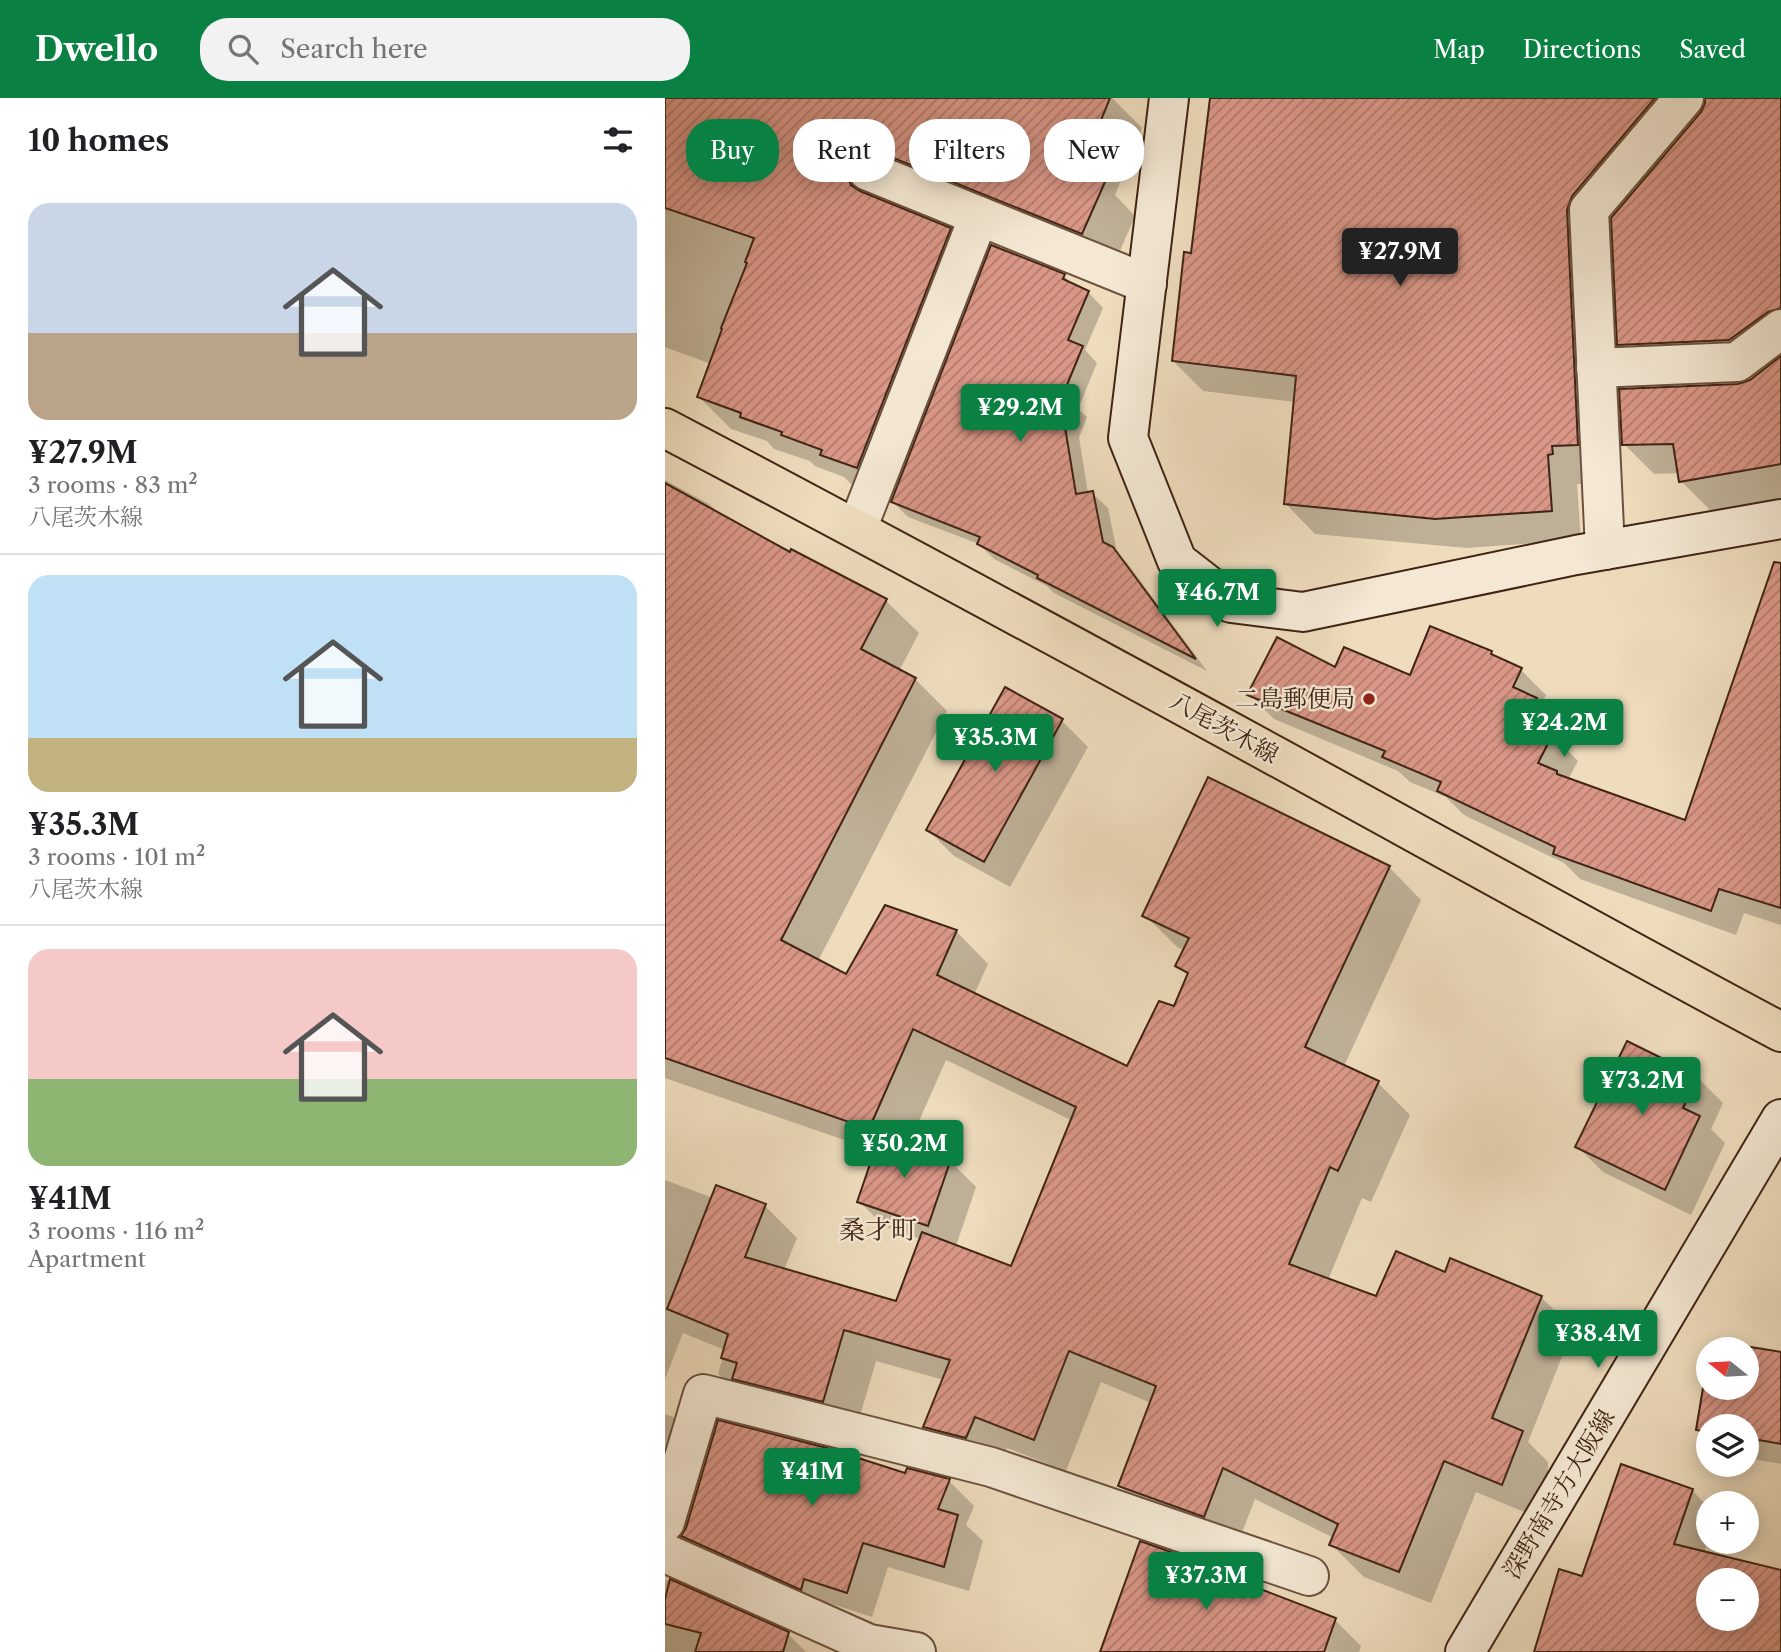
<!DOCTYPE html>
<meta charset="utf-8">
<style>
:root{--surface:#fff;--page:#f2f2f2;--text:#202124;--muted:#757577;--line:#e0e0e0;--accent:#0b8043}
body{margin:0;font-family:"Libre Caslon Text","Noto Serif JP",serif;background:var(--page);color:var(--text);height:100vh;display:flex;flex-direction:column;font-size:26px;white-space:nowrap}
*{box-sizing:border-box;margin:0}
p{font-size:23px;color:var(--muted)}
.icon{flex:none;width:38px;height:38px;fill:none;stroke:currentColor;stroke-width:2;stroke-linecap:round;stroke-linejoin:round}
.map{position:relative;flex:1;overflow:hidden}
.drawer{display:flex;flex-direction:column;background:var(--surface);width:665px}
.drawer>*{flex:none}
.banner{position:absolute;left:21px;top:21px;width:665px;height:63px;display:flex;gap:14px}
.needle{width:46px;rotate:288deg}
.buttons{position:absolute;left:1031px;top:1239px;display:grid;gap:14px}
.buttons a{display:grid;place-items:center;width:63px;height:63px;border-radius:50%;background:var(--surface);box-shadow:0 4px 18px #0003;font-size:35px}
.price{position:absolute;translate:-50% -60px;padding:0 16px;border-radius:7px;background:var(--accent);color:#fff;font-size:23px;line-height:46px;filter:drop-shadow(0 2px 4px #0008)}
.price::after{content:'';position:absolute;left:50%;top:42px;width:21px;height:16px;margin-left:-10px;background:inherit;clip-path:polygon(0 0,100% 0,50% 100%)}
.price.selected{background:#222;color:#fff}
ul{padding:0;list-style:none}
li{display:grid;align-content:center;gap:14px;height:371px;padding:0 28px}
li+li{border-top:2px solid var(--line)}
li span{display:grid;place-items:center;height:217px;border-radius:21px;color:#555}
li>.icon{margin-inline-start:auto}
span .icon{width:126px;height:126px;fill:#fffc;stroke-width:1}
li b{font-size:30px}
h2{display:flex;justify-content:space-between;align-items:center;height:84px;padding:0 28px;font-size:30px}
.pill{padding:0 24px;border-radius:28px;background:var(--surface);box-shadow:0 4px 18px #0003;font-size:24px;line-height:63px}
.pill.selected{background:var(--accent);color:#fff}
header{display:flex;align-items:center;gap:42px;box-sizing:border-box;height:98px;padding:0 35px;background:var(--accent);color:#fff}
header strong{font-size:33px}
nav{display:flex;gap:38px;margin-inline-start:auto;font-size:24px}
.search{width:490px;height:63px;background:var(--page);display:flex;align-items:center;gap:18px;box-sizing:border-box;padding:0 24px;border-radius:28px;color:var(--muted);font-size:26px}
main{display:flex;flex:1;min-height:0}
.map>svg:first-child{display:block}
</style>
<header>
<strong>Dwello</strong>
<div class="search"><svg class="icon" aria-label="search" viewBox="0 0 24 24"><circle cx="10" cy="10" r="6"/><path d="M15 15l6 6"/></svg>Search here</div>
<nav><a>Map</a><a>Directions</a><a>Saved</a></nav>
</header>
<main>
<section class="drawer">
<h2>10 homes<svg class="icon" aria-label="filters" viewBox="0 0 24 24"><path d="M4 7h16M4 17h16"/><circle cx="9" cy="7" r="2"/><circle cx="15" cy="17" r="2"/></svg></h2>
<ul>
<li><span style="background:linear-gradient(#c9d6e8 60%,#b9a48a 0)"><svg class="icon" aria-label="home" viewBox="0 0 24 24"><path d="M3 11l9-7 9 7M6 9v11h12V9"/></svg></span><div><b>¥27.9M</b><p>3 rooms · 83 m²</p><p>八尾茨木線</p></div></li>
<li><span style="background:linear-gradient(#bfe0f5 75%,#c2b280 0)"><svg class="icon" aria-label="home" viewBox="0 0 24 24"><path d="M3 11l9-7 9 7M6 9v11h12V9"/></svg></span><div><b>¥35.3M</b><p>3 rooms · 101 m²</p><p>八尾茨木線</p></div></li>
<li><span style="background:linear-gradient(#f6c9c9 60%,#8fb573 0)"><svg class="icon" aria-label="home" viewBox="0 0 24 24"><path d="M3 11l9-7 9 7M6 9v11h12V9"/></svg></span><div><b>¥41M</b><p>3 rooms · 116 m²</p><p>Apartment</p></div></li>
</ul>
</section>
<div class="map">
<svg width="1116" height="1554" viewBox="0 0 1116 1554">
<defs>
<pattern id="building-hatch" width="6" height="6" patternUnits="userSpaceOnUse" patternTransform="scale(1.75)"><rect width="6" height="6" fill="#da9787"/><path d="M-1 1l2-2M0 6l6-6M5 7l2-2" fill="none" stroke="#b27b6d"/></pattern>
</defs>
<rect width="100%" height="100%" fill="#eedcbd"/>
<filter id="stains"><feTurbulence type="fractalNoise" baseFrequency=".00286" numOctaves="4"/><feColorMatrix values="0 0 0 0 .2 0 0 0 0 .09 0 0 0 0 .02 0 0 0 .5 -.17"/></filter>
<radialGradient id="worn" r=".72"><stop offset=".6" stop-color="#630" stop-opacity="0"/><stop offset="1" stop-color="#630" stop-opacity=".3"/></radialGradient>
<!-- shadow -->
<g fill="#0003" fill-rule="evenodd">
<polygon points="0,0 447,0 477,30 450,97 470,118 449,167 214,96 213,103 285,132 317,163 189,389 179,379 150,368 145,363 109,351 102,343 66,331 34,299 46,266 0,249"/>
<path d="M547,0H1116V256L1095,272L984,276L954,246L948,115L936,129L942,377H916L917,386H912L916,442L801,450L650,436L621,406L631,304L538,293L508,263L528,157ZM1040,10L969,95L966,93L1032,15Z"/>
<polygon points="399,178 410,189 423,194 438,210 420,252 432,265 413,311 422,319 414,339 423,396 427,395 443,410 452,454 463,466 542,573 389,495 382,488 329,461 314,446 243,419 228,404"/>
<polygon points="1116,261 1116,401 1046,413 1016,383 1015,375 989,376 959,346 1074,287 1086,283"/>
<path d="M0,382L44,406L56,418L126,456L127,454L221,503L254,535L234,573L250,581L282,613L153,863L182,879L291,833L323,866L309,897L463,971L509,910L524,878L513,868L520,853L512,849L480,817L724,769L756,802L679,968L713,985L745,1017L706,1104L697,1100L663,1182L712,1200L780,1177L876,1199L908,1231L863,1344L883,1364V1381L869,1418L811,1394L766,1505L699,1479L666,1446L669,1440L590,1401L571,1450L487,1420L455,1388L486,1305L436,1284L401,1373L342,1350L333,1371L292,1361L260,1329L279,1282L211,1263L190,1335L85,1308L53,1276L60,1252L18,1235L0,1281V1082L48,1100L100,1108L132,1140L119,1172L232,1206L256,1141L220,1129L194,1103L211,1053L0,980ZM281,962L408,1023L347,1170L291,1148L311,1089L285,1063L243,1048Z"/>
<polygon points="1116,528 1116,827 1079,815 1071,837 915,781 899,765 799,717 781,699 745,684 733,673 609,621 584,596 671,572 746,579 826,554 833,561 856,572 881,597 876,607 896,627 890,640 913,663 903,682 1021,725"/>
<polygon points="397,623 423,649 345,789 289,758 263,732"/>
<polygon points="1032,979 1058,1005 1046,1031 1060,1045 1026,1117 938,1074 912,1048"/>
<polygon points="1062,1247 1116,1256 1116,1366 1082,1360 1082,1328 1043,1328 1043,1341 1033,1331 1043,1286 1043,1290 1082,1290 1082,1251 1061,1251"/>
<polygon points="0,1316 8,1319 40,1351 12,1445 0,1440"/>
<polygon points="241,1377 284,1383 309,1408 301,1427 318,1443 304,1493 223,1469 207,1519 164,1505 161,1515 43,1463 18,1438"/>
<path d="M1027,1392L1043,1409V1443L1039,1455L1116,1474V1554H873L918,1481ZM1043,1482H1082V1521H1043Z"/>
<polygon points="522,1461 528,1467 670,1522 696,1548 694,1554 437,1554"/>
<polygon points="2,1482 123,1536 141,1554 0,1554 0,1486"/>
</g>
<!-- building -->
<g fill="url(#building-hatch)" stroke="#402414" stroke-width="2" fill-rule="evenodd">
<polygon points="0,0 445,0 415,74 440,84 417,136 211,53 199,52 189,56 183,64 181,75 186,87 195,93 286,130 192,370 155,357 157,352 116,337 117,334 75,319 76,315 32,299 57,231 56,230 82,165 80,164 89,140 0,110"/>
<polygon points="545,0 990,0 907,98 902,112 913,347 887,348 888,356 883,357 887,413 770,421 619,406 631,278 507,263 519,154 526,155"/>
<polygon points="1040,0 1116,0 1116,210 1103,214 1064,242 952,247 946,120 1036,14 1040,5"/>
<polygon points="326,147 400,176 398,181 424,193 403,242 418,248 397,299 407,303 399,323 411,396 428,393 438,444 448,449 531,561 372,480 373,477 312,446 315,439 226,404"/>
<polygon points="1116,258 1116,366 1014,384 1008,346 957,347 954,291 1073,286 1085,282"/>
<polygon points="0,385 125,454 126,451 222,501 196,551 251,580 116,842 181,876 220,807 292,832 272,877 462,968 494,903 509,908 523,875 510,868 524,840 477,818 543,679 725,768 640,949 714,983 673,1073 665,1069 624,1166 711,1198 731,1153 780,1174 785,1160 877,1198 827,1320 858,1333 837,1387 779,1363 734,1474 664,1447 673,1426 558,1370 539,1419 453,1388 491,1288 404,1253 369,1342 310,1319 301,1340 258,1329 285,1262 179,1232 158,1304 67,1281 72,1265 56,1260 63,1236 2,1211 51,1087 101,1106 80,1159 231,1203 257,1134 346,1168 411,1009 248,931 204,1031 0,960"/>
<polygon points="1109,464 1116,465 1116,810 1054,791 1046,813 888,756 890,749 772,693 776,684 717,659 720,653 582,597 612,539 670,569 679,549 745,577 765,528 827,553 826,556 857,570 848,589 872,600 861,622 888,636 873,665 892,673 892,676 1020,722"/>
<polygon points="340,589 398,621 319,764 261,732"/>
<polygon points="962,943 1033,978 1018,1010 1035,1018 1000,1092 910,1049"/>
<polygon points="215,1037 286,1061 263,1128 192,1104"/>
<polygon points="1061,1245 1116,1254 1116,1346 1082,1340 1082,1328 1043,1328 1043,1334 1031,1332 1039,1284 1043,1284 1043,1290 1082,1290 1082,1251 1060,1251"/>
<polygon points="53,1322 162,1350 240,1375 242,1370 285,1381 273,1411 293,1417 279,1469 198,1445 182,1495 139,1481 136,1492 16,1438 21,1430"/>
<path d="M956,1366L1028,1391L1009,1446L1116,1472V1554H869L894,1471L917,1478ZM1043,1482H1082V1521H1043Z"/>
<polygon points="475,1443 523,1460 522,1463 671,1520 659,1554 435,1554"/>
<polygon points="5,1481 124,1534 118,1554 30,1554 36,1535 0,1526 0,1501"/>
</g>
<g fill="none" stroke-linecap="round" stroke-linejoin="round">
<!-- street casing -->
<g stroke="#6c523e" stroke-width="42">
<g id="street">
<polyline points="203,73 482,186"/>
<polyline points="931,270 1072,264 1116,231"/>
<polyline points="192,431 314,118"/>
<polyline points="940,452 924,112 1019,0"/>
<polyline points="0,1424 38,1296 326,1369 644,1478"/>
<polyline points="0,1455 204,1546 251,1554"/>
</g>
</g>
<!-- secondary casing -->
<g stroke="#402414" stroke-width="42">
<g id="secondary">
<polyline points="504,0 463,340 512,463 566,505 638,514 911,457 1116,421"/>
<polyline points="800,1554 1116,1021"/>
</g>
</g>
<!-- primary casing -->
<g stroke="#402414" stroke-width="42">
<path id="primary" d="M0,330C205,438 409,548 612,659C780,751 947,844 1116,934"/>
</g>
<!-- street -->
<use href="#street" stroke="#f4e8d4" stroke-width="38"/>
<!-- secondary -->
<use href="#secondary" stroke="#f4e8d4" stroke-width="38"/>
<!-- primary -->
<use href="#primary" stroke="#eedcbd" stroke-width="38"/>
</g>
<!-- markers -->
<circle fill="#8f2418" stroke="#f4e8d4" stroke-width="2.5" cx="704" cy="601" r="7"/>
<g text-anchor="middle" stroke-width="5" stroke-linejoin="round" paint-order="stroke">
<!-- poi labels -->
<g font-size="24" fill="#402414" stroke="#f4e8d4" text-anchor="end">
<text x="690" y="609">二島郵便局</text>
</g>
<!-- street labels -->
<g font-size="24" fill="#402414" stroke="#f4e8d4">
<text transform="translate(559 630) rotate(29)" y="8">八尾茨木線</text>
<text transform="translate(894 1396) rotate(-59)" y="8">深野南寺方大阪線</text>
</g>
<!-- neighbourhood labels -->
<g font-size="26" fill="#402414" stroke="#f4e8d4">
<text x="213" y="1141">桑才町</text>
</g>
</g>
<rect width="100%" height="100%" filter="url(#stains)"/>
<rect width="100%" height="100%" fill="url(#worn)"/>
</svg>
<div class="buttons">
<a><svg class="needle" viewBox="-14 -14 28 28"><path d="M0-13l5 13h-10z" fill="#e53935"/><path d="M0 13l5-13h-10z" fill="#757577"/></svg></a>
<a><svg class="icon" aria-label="layers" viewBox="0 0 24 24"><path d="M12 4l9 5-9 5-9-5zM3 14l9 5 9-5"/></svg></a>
<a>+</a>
<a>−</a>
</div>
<b class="price selected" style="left:735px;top:190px">¥27.9M</b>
<b class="price" style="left:355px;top:346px">¥29.2M</b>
<b class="price" style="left:552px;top:531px">¥46.7M</b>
<b class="price" style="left:899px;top:661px">¥24.2M</b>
<b class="price" style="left:330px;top:676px">¥35.3M</b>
<b class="price" style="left:977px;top:1019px">¥73.2M</b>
<b class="price" style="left:239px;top:1082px">¥50.2M</b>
<b class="price" style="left:933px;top:1272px">¥38.4M</b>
<b class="price" style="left:147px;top:1410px">¥41M</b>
<b class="price" style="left:541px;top:1514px">¥37.3M</b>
<div class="banner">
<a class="pill selected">Buy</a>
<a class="pill">Rent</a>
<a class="pill">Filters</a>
<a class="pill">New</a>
</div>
</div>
</main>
